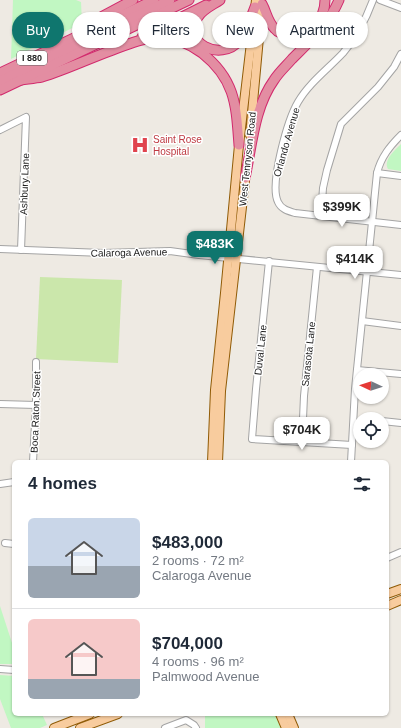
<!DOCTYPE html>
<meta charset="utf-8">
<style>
:root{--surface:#fff;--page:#f6f6f7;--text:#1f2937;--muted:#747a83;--line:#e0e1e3;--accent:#0f766e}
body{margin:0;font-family:Arial,sans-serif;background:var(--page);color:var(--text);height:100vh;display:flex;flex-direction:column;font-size:15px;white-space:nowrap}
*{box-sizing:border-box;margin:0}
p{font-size:13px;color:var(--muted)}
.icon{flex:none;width:22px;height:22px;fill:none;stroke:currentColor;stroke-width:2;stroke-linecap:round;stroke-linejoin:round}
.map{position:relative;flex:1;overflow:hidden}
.sheet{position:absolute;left:12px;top:460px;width:377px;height:256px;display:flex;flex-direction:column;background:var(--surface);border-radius:6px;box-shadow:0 1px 3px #0004}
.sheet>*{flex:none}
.hud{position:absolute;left:12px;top:12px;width:377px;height:36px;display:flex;gap:8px}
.needle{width:26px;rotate:274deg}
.buttons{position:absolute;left:353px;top:368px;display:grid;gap:8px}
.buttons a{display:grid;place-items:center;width:36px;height:36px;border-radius:50%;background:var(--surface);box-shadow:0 1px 3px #0004;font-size:20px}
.price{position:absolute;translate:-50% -34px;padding:0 9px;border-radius:8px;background:#fff;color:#222;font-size:13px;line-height:26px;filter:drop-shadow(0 1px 2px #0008)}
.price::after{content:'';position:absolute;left:50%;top:24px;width:12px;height:9px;margin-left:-6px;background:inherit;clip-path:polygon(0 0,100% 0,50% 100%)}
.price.on{background:var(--accent);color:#fff}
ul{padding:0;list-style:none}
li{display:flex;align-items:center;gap:12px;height:100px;padding:0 16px}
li+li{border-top:1px solid var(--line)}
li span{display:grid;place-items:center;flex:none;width:112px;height:80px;border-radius:6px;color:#555}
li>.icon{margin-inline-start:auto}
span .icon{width:48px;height:48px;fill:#fffc;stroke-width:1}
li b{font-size:17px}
h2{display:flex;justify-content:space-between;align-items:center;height:48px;padding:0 16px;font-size:17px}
.tag{padding:0 14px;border-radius:18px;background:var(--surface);box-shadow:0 1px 3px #0004;font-size:14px;line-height:36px}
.tag.on{background:var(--accent);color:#fff}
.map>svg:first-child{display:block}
</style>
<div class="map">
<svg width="401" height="728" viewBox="0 0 401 728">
<rect width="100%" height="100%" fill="#eeeae3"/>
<!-- grass -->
<polygon fill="#cbe7ab" points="40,277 122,280 118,363 36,359"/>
<!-- park -->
<g fill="#c1f7c2">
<polygon points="13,0 76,0 81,2 82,23 11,59"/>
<path d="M401,144V171L388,169C383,160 395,150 401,144Z"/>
<polygon points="0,606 14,649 14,664 0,664"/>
<polygon points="0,675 14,676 14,714 42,714 47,725 40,728 11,728 0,699"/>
<polygon points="205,714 276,714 282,728 205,728"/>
</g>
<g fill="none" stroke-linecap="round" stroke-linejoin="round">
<!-- minor casing -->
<g stroke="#a4a4a4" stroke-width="8">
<g id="minor">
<path d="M373,0C366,19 357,37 343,53C328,69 309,83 298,102C288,119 269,184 278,202C281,209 288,211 295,213L401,225"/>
<polyline points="380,0 401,8"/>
<polyline points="0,130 26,117 21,250"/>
<polyline points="377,173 401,176"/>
<polyline points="321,216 323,188 327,170 341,124 378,87 394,67 401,54"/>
<polyline points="0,249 103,253 170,251 199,255 401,275"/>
<polyline points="269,261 256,389 252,439 352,445"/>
<polyline points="362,321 401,326"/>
<polyline points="357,370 401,374"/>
<polyline points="0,404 36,405"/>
<polyline points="382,421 401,423"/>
<polyline points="302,442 304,396 317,267"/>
<polyline points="33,462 36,405 36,362"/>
<path d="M351,462L355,389L377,173C381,157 390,146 401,135"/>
<polyline points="0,484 14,482"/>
<polyline points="5,543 14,544"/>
<polyline points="387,558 401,552"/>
<polyline points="0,669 14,670"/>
<polyline points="165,728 186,720 194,725 196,728"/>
</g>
</g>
<!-- major casing -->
<g stroke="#905b06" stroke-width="10">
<g id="major">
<polyline points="250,135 262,5"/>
<polyline points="212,462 215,390 225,293 239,145 256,0"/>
<polyline points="218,462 221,391 246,172"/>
<polyline points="387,594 401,589"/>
<polyline points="387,606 401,600"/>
<polyline points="280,714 286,728"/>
<polyline points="288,714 294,728"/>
<polyline points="54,728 90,714"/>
<polyline points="80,728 118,714"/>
</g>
</g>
<!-- highway casing -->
<g stroke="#d22a6d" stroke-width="11">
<g id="highway">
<path d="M220,0C213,5 203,9 198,17C180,41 220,64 240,40C247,31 251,17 255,7"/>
<path d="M262,4C267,13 267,21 275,29C278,33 283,34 289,35C309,36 325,20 325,0"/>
<polyline points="86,25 133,0"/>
<polyline points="142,37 206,5"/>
<polyline points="0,73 154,0"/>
<path d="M21,80C28,79 36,78 42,77C65,70 88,59 110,51C126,45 144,37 160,38C175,38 190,44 202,53C236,80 236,106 239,145"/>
<polyline points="0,81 170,0"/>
<polyline points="0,90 189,0"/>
<path d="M245,178C252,146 254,108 274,80C279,72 286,66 292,59C310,41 329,24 339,0"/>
</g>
</g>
<!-- minor -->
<use href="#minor" stroke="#fff" stroke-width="6"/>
<!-- major -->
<use href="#major" stroke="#f8cc9e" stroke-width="8"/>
<!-- highway -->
<use href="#highway" stroke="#e38da2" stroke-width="9"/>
</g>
<!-- icons -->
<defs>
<g id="hospital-bare" transform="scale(1.38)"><path d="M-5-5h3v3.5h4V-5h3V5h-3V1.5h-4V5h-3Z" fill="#e0444e" stroke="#fff" stroke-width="2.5" paint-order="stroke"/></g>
</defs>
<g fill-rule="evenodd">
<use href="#hospital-bare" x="140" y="145"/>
</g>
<g text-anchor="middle" stroke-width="3" stroke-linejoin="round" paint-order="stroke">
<!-- shield labels -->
<rect fill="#fff" stroke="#616161" stroke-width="1" x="17" y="51" width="30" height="14" rx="3"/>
<g font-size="9" font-weight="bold" fill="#1d1d1d">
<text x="32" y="61">I 880</text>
</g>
<!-- health labels -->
<g font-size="10" fill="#be3a42" stroke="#fff" text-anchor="start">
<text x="153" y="143">Saint Rose<tspan x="153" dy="12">Hospital</tspan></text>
</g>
<!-- street labels -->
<g font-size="10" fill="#1d1d1d" stroke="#fff">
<text transform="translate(286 142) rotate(-74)" y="4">Orlando Avenue</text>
<text transform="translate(247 159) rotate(-84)" y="4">West Tennyson Road</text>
<text transform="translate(24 184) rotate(-88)" y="4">Ashbury Lane</text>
<text transform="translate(129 252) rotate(-1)" y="4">Calaroga Avenue</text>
<text transform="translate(260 350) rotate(-84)" y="4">Duval Lane</text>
<text transform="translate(308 354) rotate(-84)" y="4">Sarasota Lane</text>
<text transform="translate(35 412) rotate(-88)" y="4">Boca Raton Street</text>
</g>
</g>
</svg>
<div class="buttons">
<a><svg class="needle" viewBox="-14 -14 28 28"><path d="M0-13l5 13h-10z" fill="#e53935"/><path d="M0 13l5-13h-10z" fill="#747a83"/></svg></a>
<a><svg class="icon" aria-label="locate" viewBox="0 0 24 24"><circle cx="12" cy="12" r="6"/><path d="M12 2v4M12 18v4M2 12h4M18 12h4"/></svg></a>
</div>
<b class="price" style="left:342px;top:228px">$399K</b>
<b class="price on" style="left:215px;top:265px">$483K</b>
<b class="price" style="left:355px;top:280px">$414K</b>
<b class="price" style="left:302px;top:451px">$704K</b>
<div class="hud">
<a class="tag on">Buy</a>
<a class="tag">Rent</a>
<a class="tag">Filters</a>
<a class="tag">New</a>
<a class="tag">Apartment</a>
</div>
<section class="sheet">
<h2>4 homes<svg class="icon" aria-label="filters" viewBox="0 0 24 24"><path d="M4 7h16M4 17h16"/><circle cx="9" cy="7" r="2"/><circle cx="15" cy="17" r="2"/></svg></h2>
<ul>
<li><span style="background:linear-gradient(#c9d6e8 60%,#9aa5b1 0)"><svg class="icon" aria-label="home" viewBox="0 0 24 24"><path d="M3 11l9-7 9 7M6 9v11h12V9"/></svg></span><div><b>$483,000</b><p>2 rooms · 72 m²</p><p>Calaroga Avenue</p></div></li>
<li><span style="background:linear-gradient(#f6c9c9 75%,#9aa5b1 0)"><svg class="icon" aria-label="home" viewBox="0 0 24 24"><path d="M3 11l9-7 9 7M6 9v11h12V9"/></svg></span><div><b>$704,000</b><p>4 rooms · 96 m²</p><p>Palmwood Avenue</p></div></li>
</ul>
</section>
</div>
